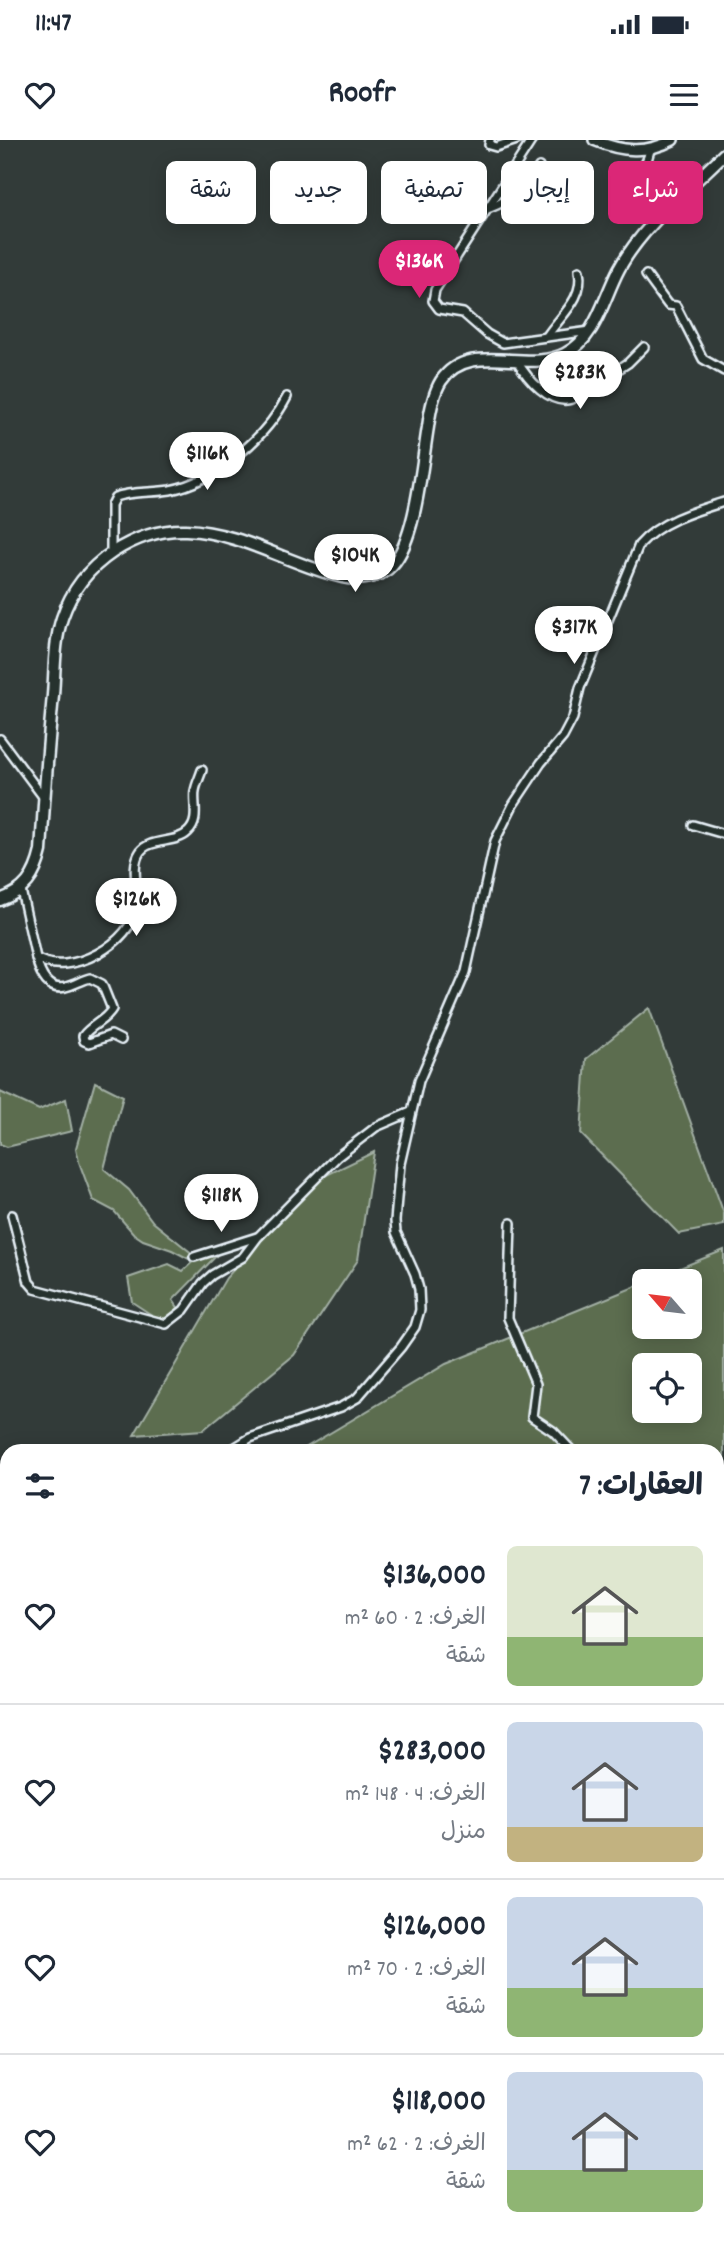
<!DOCTYPE html>
<html lang="ar">
<meta charset="utf-8">
<style>
:root{--surface:#fff;--page:#f2f2f3;--text:#1f2937;--muted:#747a83;--line:#e0e1e3;--accent:#db2777}
body{margin:0;font-family:Dekko,"Playpen Sans Arabic",sans-serif;background:var(--page);color:var(--text);direction:rtl;height:100vh;display:flex;flex-direction:column;font-size:26px;white-space:nowrap}
*{box-sizing:border-box;margin:0}
p{font-size:23px;color:var(--muted)}
.icon{flex:none;width:38px;height:38px;fill:none;stroke:currentColor;stroke-width:2;stroke-linecap:round;stroke-linejoin:round}
.map{position:relative;flex:1;overflow:hidden;direction:ltr}
.panel{position:absolute;left:0px;top:1304px;width:724px;height:800px;display:flex;flex-direction:column;background:var(--surface);border-radius:21px 21px 0 0;box-shadow:0 4px 18px #0003;direction:rtl}
.panel>*{flex:none}
.banner{position:absolute;left:21px;top:21px;width:682px;height:63px;direction:rtl;display:flex;gap:14px}
.needle{width:46px;rotate:298deg}
.buttons{position:absolute;left:632px;top:1129px;display:grid;gap:14px}
.buttons a{display:grid;place-items:center;width:70px;height:70px;border-radius:10px;background:var(--surface);box-shadow:0 4px 18px #0003;font-size:35px}
.price{position:absolute;translate:-50% -60px;padding:0 16px;border-radius:24px;background:#fff;color:#222;font-size:23px;line-height:46px;filter:drop-shadow(0 2px 4px #0008)}
.price::after{content:'';position:absolute;left:50%;top:42px;width:21px;height:16px;margin-left:-10px;background:inherit;clip-path:polygon(0 0,100% 0,50% 100%)}
.price.active{background:var(--accent);color:#fff}
ul{padding:0;list-style:none}
li{display:flex;align-items:center;gap:21px;height:175px;padding:0 21px}
li+li{border-top:2px solid var(--line)}
li span{display:grid;place-items:center;flex:none;width:196px;height:140px;border-radius:10px;color:#555}
li>.icon{margin-inline-start:auto}
span .icon{width:84px;height:84px;fill:#fffc;stroke-width:1}
li b{font-size:30px}
h2{display:flex;justify-content:space-between;align-items:center;height:84px;padding:0 21px;font-size:30px}
.chip{padding:0 24px;border-radius:10px;background:var(--surface);box-shadow:0 4px 18px #0003;font-size:24px;line-height:63px}
.chip.active{background:var(--accent);color:#fff}
.status{display:flex;justify-content:space-between;align-items:center;height:49px;padding:0 35px;background:var(--surface);direction:ltr}
.status svg{height:19px;fill:currentColor}
header{display:flex;justify-content:space-between;align-items:center;height:91px;padding:0 21px;background:var(--surface);font-size:32px;font-weight:700}
.map>svg:first-child{display:block}
</style>
<div class="status"><b>11:47</b><svg viewBox="0 0 49 12"><path d="M0 12V9h3v3zM5 12V6h3v6zM10 12V3h3v9zM15 12V0h3v12zM26 1h20v11H26zM47 4h2v5h-2z"/></svg></div>
<header><svg class="icon" aria-label="menu" viewBox="0 0 24 24"><path d="M4 6h16M4 12h16M4 18h16"/></svg>Roofr<svg class="icon" aria-label="heart" viewBox="0 0 24 24"><path d="M12 20l-8-8c-3-5 5-10 8-4 3-6 11-1 8 4z"/></svg></header>
<div class="map">
<svg width="724" height="2103" viewBox="0 0 724 2103">
<rect width="100%" height="100%" fill="#323b39"/>
<filter id="ink" filterUnits="userSpaceOnUse"><feTurbulence type="fractalNoise" baseFrequency=".0143" numOctaves="2"/><feDisplacementMap in="SourceGraphic" scale="14" xChannelSelector="R" yChannelSelector="G"/><feConvolveMatrix kernelMatrix="1 2 1 2 8 2 1 2 1" color-interpolation-filters="sRGB"/></filter>
<g filter="url(#ink)">
<!-- green -->
<g fill="#5c6d4f" stroke="#a2afa4" stroke-width="2" fill-rule="evenodd">
<polygon points="649,868 724,1074 724,1085 679,1094 581,994 586,919"/>
<polygon points="95,942 123,956 104,1029 129,1050 153,1082 194,1115 189,1119 172,1110 143,1100 134,1094 114,1071 93,1060 79,1022 76,1008"/>
<polygon points="0,952 39,970 66,959 72,991 7,1007 0,1004"/>
<polygon points="374,1012 358,1120 294,1215 203,1290 134,1295 226,1138 314,1041"/>
<polygon points="205,1110 221,1111 173,1160 179,1169 167,1185 132,1162 128,1138 169,1124 183,1131"/>
<path d="M724,1110V2103H617L619,2097L718,2096V1311H300L446,1224L644,1143V1186H690V1141H648ZM644,1225H690V1270H644Z"/>
<polygon points="0,2071 7,2075 7,2096 44,2097 55,2103 0,2103"/>
</g>
<g fill="none" stroke-linecap="round" stroke-linejoin="round">
<!-- minor casing -->
<g stroke="#e8f1f8" stroke-width="12">
<g id="minor">
<polyline points="490,0 489,5 496,7 517,0"/>
<polyline points="532,0 435,150 433,161 439,169 463,173 487,194 503,203 590,191"/>
<path d="M622,65C628,45 646,31 650,10"/>
<path d="M490,68C512,59 527,48 539,27"/>
<polyline points="646,135 668,165 676,166 703,219 724,231"/>
<path d="M547,196C560,176 585,158 579,131"/>
<path d="M517,221C527,238 550,266 572,259L628,223L644,207"/>
<path d="M111,414V365L115,357C131,351 153,353 170,350C215,341 266,298 287,257"/>
<polyline points="0,599 44,658"/>
<polyline points="693,685 724,694"/>
<path d="M21,750L36,818C69,839 133,803 137,765C139,749 130,727 140,712C149,698 176,704 188,692C200,681 193,664 195,651C196,644 200,637 202,630"/>
<path d="M36,818C40,834 48,854 69,846C76,844 82,840 90,838L102,844L112,869C105,881 91,885 83,896L84,901L89,903L111,895L121,900"/>
<polyline points="12,1075 29,1142 35,1149 166,1184 184,1170 203,1143 212,1135 243,1117 258,1097 337,1017 376,987 411,972"/>
<polyline points="511,1083 508,1178 536,1244 532,1277 553,1291 572,1311"/>
<polyline points="194,1117 257,1097"/>
<path d="M229,1311L250,1298L341,1267L357,1258L401,1207L415,1187L420,1170L419,1149L415,1134L396,1092L395,1081L400,1024L419,941L466,832L495,701L513,665L541,623L563,597L573,578L580,548L639,405C660,381 695,371 724,362"/>
<polyline points="718,1495 724,1499"/>
<polyline points="0,1791 7,1797"/>
<polyline points="0,1827 7,1819"/>
</g>
</g>
<!-- tertiary casing -->
<g stroke="#e8f1f8" stroke-width="14">
<path id="tertiary" d="M594,0C622,12 646,14 673,0"/>
</g>
<!-- secondary casing -->
<g stroke="#e8f1f8" stroke-width="15">
<path id="secondary" d="M0,760C25,751 35,737 41,711C44,659 48,607 53,555C55,530 54,502 62,478C71,451 89,428 113,412C135,398 160,389 186,390C241,392 290,425 342,437C358,441 381,438 392,425C416,400 422,322 428,287C430,271 433,254 441,241C469,199 527,234 565,214C597,197 603,159 619,129C642,86 689,49 724,14"/>
</g>
<!-- minor -->
<use href="#minor" stroke="#26332d" stroke-width="7"/>
<!-- tertiary -->
<use href="#tertiary" stroke="#26332d" stroke-width="9"/>
<!-- secondary -->
<use href="#secondary" stroke="#26332d" stroke-width="10"/>
</g>
</g>
</svg>
<div class="buttons">
<a><svg class="needle" viewBox="-14 -14 28 28"><path d="M0-13l5 13h-10z" fill="#e53935"/><path d="M0 13l5-13h-10z" fill="#747a83"/></svg></a>
<a><svg class="icon" aria-label="locate" viewBox="0 0 24 24"><circle cx="12" cy="12" r="6"/><path d="M12 2v4M12 18v4M2 12h4M18 12h4"/></svg></a>
</div>
<b class="price active" style="left:419px;top:160px">$136K</b>
<b class="price" style="left:580px;top:271px">$283K</b>
<b class="price" style="left:207px;top:352px">$116K</b>
<b class="price" style="left:355px;top:454px">$104K</b>
<b class="price" style="left:574px;top:526px">$317K</b>
<b class="price" style="left:136px;top:798px">$126K</b>
<b class="price" style="left:221px;top:1094px">$118K</b>
<div class="banner">
<a class="chip active">شراء</a>
<a class="chip">إيجار</a>
<a class="chip">تصفية</a>
<a class="chip">جديد</a>
<a class="chip">شقة</a>
</div>
<section class="panel">
<h2>العقارات: 7<svg class="icon" aria-label="filters" viewBox="0 0 24 24"><path d="M4 7h16M4 17h16"/><circle cx="9" cy="7" r="2"/><circle cx="15" cy="17" r="2"/></svg></h2>
<ul>
<li><span style="background:linear-gradient(#dfe7d0 65%,#8fb573 0)"><svg class="icon" aria-label="home" viewBox="0 0 24 24"><path d="M3 11l9-7 9 7M6 9v11h12V9"/></svg></span><div><b>$136,000</b><p>الغرف: 2 · 60 m²</p><p>شقة</p></div><svg class="icon" aria-label="heart" viewBox="0 0 24 24"><path d="M12 20l-8-8c-3-5 5-10 8-4 3-6 11-1 8 4z"/></svg></li>
<li><span style="background:linear-gradient(#c9d6e8 75%,#c2b280 0)"><svg class="icon" aria-label="home" viewBox="0 0 24 24"><path d="M3 11l9-7 9 7M6 9v11h12V9"/></svg></span><div><b>$283,000</b><p>الغرف: 4 · 148 m²</p><p>منزل</p></div><svg class="icon" aria-label="heart" viewBox="0 0 24 24"><path d="M12 20l-8-8c-3-5 5-10 8-4 3-6 11-1 8 4z"/></svg></li>
<li><span style="background:linear-gradient(#c9d6e8 65%,#8fb573 0)"><svg class="icon" aria-label="home" viewBox="0 0 24 24"><path d="M3 11l9-7 9 7M6 9v11h12V9"/></svg></span><div><b>$126,000</b><p>الغرف: 2 · 70 m²</p><p>شقة</p></div><svg class="icon" aria-label="heart" viewBox="0 0 24 24"><path d="M12 20l-8-8c-3-5 5-10 8-4 3-6 11-1 8 4z"/></svg></li>
<li><span style="background:linear-gradient(#c9d6e8 70%,#8fb573 0)"><svg class="icon" aria-label="home" viewBox="0 0 24 24"><path d="M3 11l9-7 9 7M6 9v11h12V9"/></svg></span><div><b>$118,000</b><p>الغرف: 2 · 62 m²</p><p>شقة</p></div><svg class="icon" aria-label="heart" viewBox="0 0 24 24"><path d="M12 20l-8-8c-3-5 5-10 8-4 3-6 11-1 8 4z"/></svg></li>
</ul>
</section>
</div>
